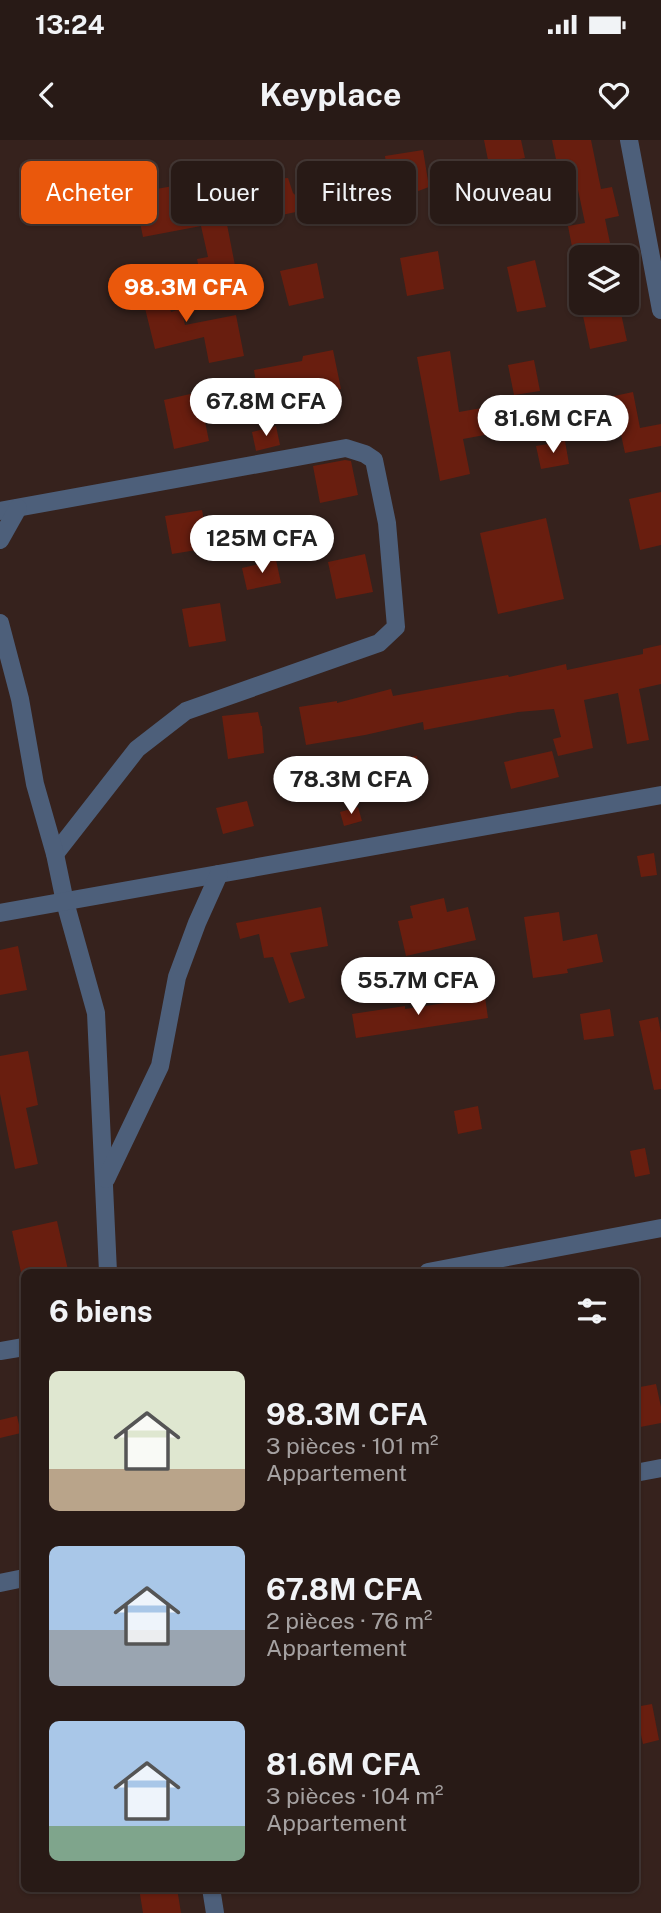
<!DOCTYPE html>
<html lang="fr">
<meta charset="utf-8">
<style>
:root{--surface:#281a16;--page:#30231f;--text:#f1f3f6;--muted:#a5a1a1;--line:#443835;--accent:#ea580c}
body{margin:0;font-family:"Public Sans",sans-serif;background:var(--page);color:var(--text);height:100vh;display:flex;flex-direction:column;font-size:26px;white-space:nowrap}
*{box-sizing:border-box;margin:0}
p{font-size:23px;color:var(--muted)}
.icon{flex:none;width:38px;height:38px;fill:none;stroke:currentColor;stroke-width:2;stroke-linecap:round;stroke-linejoin:round}
.map{position:relative;flex:1;overflow:hidden}
.details{position:absolute;left:21px;top:1129px;width:618px;height:623px;display:flex;flex-direction:column;background:var(--surface);border-radius:10px;box-shadow:0 2px 5px #0004,0 0 0 2px var(--line)}
.details>*{flex:none}
.banner{position:absolute;left:21px;top:21px;width:620px;height:63px;display:flex;gap:14px}
.controls{position:absolute;left:569px;top:105px;display:grid;gap:14px}
.controls a{display:grid;place-items:center;width:70px;height:70px;border-radius:10px;background:var(--surface);box-shadow:0 2px 5px #0004,0 0 0 2px var(--line);font-size:35px}
.price{position:absolute;translate:-50% -60px;padding:0 16px;border-radius:24px;background:#fff;color:#222;font-size:23px;line-height:46px;filter:drop-shadow(0 2px 4px #0008)}
.price::after{content:'';position:absolute;left:50%;top:42px;width:21px;height:16px;margin-left:-10px;background:inherit;clip-path:polygon(0 0,100% 0,50% 100%)}
.price.on{background:var(--accent);color:#fff}
ul{padding:0;list-style:none}
li{display:flex;align-items:center;gap:21px;height:175px;padding:0 28px}
li span{display:grid;place-items:center;flex:none;width:196px;height:140px;border-radius:10px;color:#555}
li>.icon{margin-inline-start:auto}
span .icon{width:84px;height:84px;fill:#fffc;stroke-width:1}
li b{font-size:30px}
h2{display:flex;justify-content:space-between;align-items:center;height:84px;padding:0 28px;font-size:30px}
.tag{padding:0 24px;border-radius:10px;background:var(--surface);box-shadow:0 2px 5px #0004,0 0 0 2px var(--line);font-size:24px;line-height:63px}
.tag.on{background:var(--accent);color:#fff}
.status{display:flex;justify-content:space-between;align-items:center;height:49px;padding:0 35px;background:var(--surface);direction:ltr}
.status svg{height:19px;fill:currentColor}
header{display:flex;justify-content:space-between;align-items:center;height:91px;padding:0 28px;background:var(--surface);font-size:32px;font-weight:700}
.map>svg:first-child{display:block}
</style>
<div class="status"><b>13:24</b><svg viewBox="0 0 49 12"><path d="M0 12V9h3v3zM5 12V6h3v6zM10 12V3h3v9zM15 12V0h3v12zM26 1h20v11H26zM47 4h2v5h-2z"/></svg></div>
<header><svg class="icon" aria-label="back" viewBox="0 0 24 24"><path d="M15 5l-7 7 7 7"/></svg>Keyplace<svg class="icon" aria-label="heart" viewBox="0 0 24 24"><path d="M12 20l-8-8c-3-5 5-10 8-4 3-6 11-1 8 4z"/></svg></header>
<div class="map">
<svg width="661" height="1773" viewBox="0 0 661 1773">
<rect width="100%" height="100%" fill="#36221d"/>
<!-- building -->
<g fill="#691e0f">
<polygon points="484,0 521,0 525,18 489,25"/>
<polygon points="552,0 591,0 601,49 612,47 619,76 605,79 613,117 574,117 568,86 585,83 573,26 558,29"/>
<polygon points="423,10 429,47 413,53 390,57 385,16"/>
<polygon points="218,38 238,141 203,148 197,119 208,117 201,86 143,97 134,53"/>
<polygon points="288,38 293,53 310,69 277,76 269,39"/>
<polygon points="438,111 444,149 407,156 400,118"/>
<polygon points="535,120 546,167 517,172 507,127"/>
<polygon points="317,123 324,158 289,166 280,131"/>
<polygon points="162,137 171,172 181,169 185,185 236,175 244,216 209,223 204,197 155,209 143,160 134,162 130,145"/>
<polygon points="619,164 627,201 590,209 582,171"/>
<polygon points="333,210 341,249 309,254 308,251 259,261 254,230 302,221 303,216"/>
<polygon points="450,211 459,272 527,260 533,286 463,299 470,334 440,341 417,217"/>
<polygon points="534,220 540,251 514,255 508,225"/>
<polygon points="199,252 209,301 174,309 164,260"/>
<polygon points="633,252 640,288 661,284 661,306 625,313 620,290 606,293 600,259"/>
<polygon points="276,286 280,305 256,311 252,292"/>
<polygon points="565,301 569,324 541,329 536,306"/>
<polygon points="345,320 351,321 358,355 320,363 313,326"/>
<polygon points="661,352 661,405 640,410 629,359"/>
<polygon points="202,370 209,408 172,414 165,376"/>
<polygon points="546,378 564,459 498,474 480,393"/>
<polygon points="365,414 373,452 336,459 328,422"/>
<polygon points="276,420 281,443 247,450 242,428"/>
<polygon points="220,463 226,501 189,507 182,469"/>
<polygon points="661,505 661,544 639,549 649,600 627,604 618,553 584,560 593,608 558,616 553,599 561,597 554,569 518,572 424,590 423,582 365,595 306,605 299,567 337,561 337,563 391,549 393,556 508,535 509,537 566,524 567,530 643,514 643,509"/>
<polygon points="258,572 261,586 262,586 264,613 228,619 222,576"/>
<polygon points="552,611 559,637 511,649 504,622"/>
<polygon points="417,616 423,647 394,652 388,621"/>
<polygon points="247,661 254,686 223,694 216,668"/>
<polygon points="358,667 362,681 344,686 340,672"/>
<polygon points="654,713 657,735 641,737 637,716"/>
<polygon points="444,758 447,772 468,767 476,800 406,816 398,781 413,778 410,766"/>
<polygon points="321,767 328,806 290,813 305,858 289,863 273,817 264,818 259,794 240,799 236,783"/>
<polygon points="559,772 563,801 597,794 603,822 567,829 568,833 533,838 524,777"/>
<polygon points="18,806 27,850 0,855 0,810"/>
<polygon points="485,857 488,878 356,898 352,874 405,866 405,869"/>
<polygon points="610,869 614,896 584,900 580,874"/>
<polygon points="658,877 661,893 661,949 654,950 639,881"/>
<polygon points="28,911 38,965 26,968 38,1024 15,1029 0,954 0,916"/>
<polygon points="478,966 482,989 458,994 454,971"/>
<polygon points="645,1008 650,1034 635,1037 630,1011"/>
<polygon points="57,1081 68,1130 57,1132 21,1132 12,1091"/>
<polygon points="656,1244 661,1267 661,1283 635,1288 635,1248"/>
<polygon points="17,1276 21,1293 0,1298 0,1280"/>
<polygon points="652,1564 659,1600 643,1604 635,1567"/>
<polygon points="139,1748 177,1748 181,1773 143,1773"/>
</g>
<g fill="none" stroke-linecap="round" stroke-linejoin="round">
<!-- minor -->
<g stroke="#4d5f7a" stroke-width="18">
<polyline points="629,0 661,170"/>
<polyline points="0,371 346,308 365,314 374,320 387,383 396,487 379,503 186,571 137,609 55,714"/>
<polyline points="0,400 18,368"/>
<polyline points="0,483 20,559 35,644 55,714 65,762 96,873 108,1132"/>
<polyline points="0,773 661,655"/>
<polyline points="106,1039 160,926 177,837 197,783 219,734"/>
<polyline points="428,1132 661,1088"/>
<polyline points="0,1211 24,1207"/>
<polyline points="635,1333 661,1328"/>
<polyline points="0,1443 24,1438"/>
<polyline points="211,1748 215,1773"/>
</g>
</g>
</svg>
<div class="controls">
<a><svg class="icon" aria-label="layers" viewBox="0 0 24 24"><path d="M12 4l9 5-9 5-9-5zM3 14l9 5 9-5"/></svg></a>
</div>
<b class="price on" style="left:186px;top:184px">98.3M CFA</b>
<b class="price" style="left:266px;top:298px">67.8M CFA</b>
<b class="price" style="left:553px;top:315px">81.6M CFA</b>
<b class="price" style="left:262px;top:435px">125M CFA</b>
<b class="price" style="left:351px;top:676px">78.3M CFA</b>
<b class="price" style="left:418px;top:877px">55.7M CFA</b>
<div class="banner">
<a class="tag on">Acheter</a>
<a class="tag">Louer</a>
<a class="tag">Filtres</a>
<a class="tag">Nouveau</a>
</div>
<section class="details">
<h2>6 biens<svg class="icon" aria-label="filters" viewBox="0 0 24 24"><path d="M4 7h16M4 17h16"/><circle cx="9" cy="7" r="2"/><circle cx="15" cy="17" r="2"/></svg></h2>
<ul>
<li><span style="background:linear-gradient(#dfe7d0 70%,#b9a48a 0)"><svg class="icon" aria-label="home" viewBox="0 0 24 24"><path d="M3 11l9-7 9 7M6 9v11h12V9"/></svg></span><div><b>98.3M CFA</b><p>3 pièces · 101 m²</p><p>Appartement</p></div></li>
<li><span style="background:linear-gradient(#a9c7e8 60%,#9aa5b1 0)"><svg class="icon" aria-label="home" viewBox="0 0 24 24"><path d="M3 11l9-7 9 7M6 9v11h12V9"/></svg></span><div><b>67.8M CFA</b><p>2 pièces · 76 m²</p><p>Appartement</p></div></li>
<li><span style="background:linear-gradient(#a9c7e8 75%,#7fa58c 0)"><svg class="icon" aria-label="home" viewBox="0 0 24 24"><path d="M3 11l9-7 9 7M6 9v11h12V9"/></svg></span><div><b>81.6M CFA</b><p>3 pièces · 104 m²</p><p>Appartement</p></div></li>
</ul>
</section>
</div>
